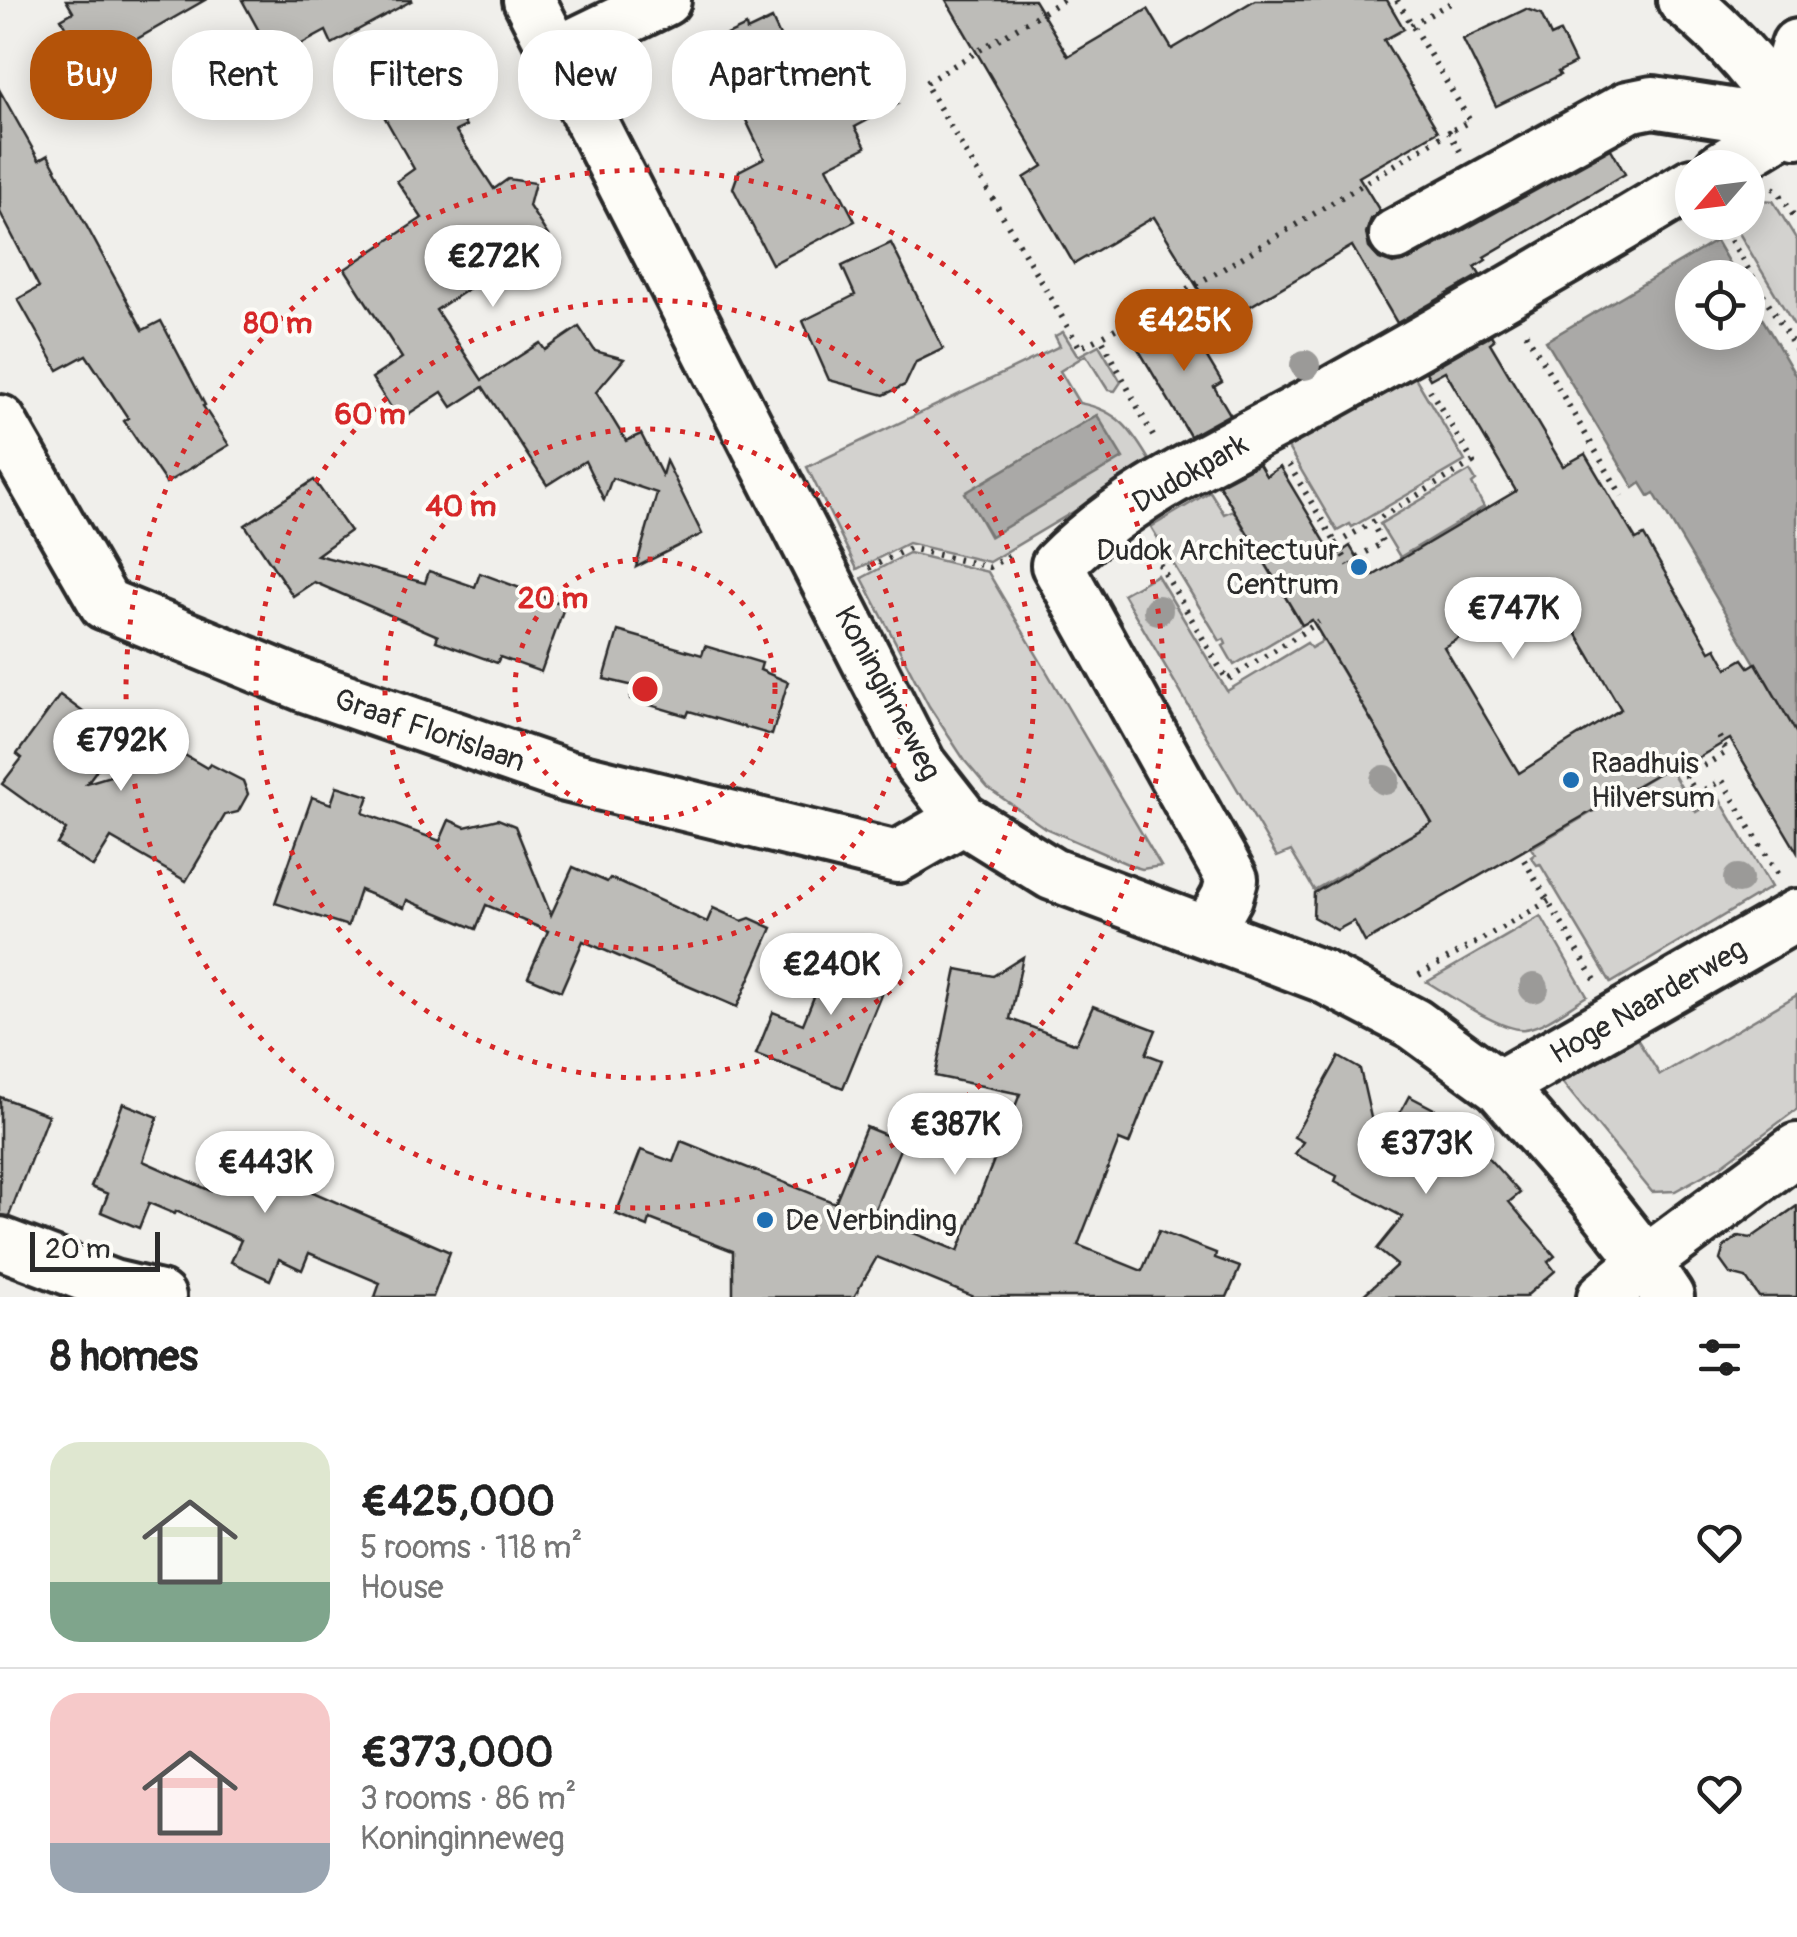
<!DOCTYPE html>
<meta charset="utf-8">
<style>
:root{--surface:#fff;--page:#f6f6f6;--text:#222;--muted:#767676;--line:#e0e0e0;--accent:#b45309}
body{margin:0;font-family:Pangolin,sans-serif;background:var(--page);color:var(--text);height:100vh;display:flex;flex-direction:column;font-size:38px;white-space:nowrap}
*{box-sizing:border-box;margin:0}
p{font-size:32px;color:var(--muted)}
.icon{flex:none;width:55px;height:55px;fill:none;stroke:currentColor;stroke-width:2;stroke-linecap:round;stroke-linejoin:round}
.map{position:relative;height:1297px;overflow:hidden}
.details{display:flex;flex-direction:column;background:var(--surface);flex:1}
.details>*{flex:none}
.guide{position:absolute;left:30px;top:30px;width:1000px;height:90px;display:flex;gap:20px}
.needle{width:65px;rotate:242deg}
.tools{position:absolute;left:1675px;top:150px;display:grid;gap:20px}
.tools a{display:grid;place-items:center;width:90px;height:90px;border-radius:50%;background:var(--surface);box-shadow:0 5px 25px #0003;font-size:50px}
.scale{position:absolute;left:30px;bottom:25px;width:130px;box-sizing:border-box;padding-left:10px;border:5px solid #2b2b2b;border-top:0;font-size:28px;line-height:35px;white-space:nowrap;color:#2b2b2b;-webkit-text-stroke:8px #fdfcf7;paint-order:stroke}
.price{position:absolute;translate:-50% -85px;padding:0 22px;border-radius:35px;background:#fff;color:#222;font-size:32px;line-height:65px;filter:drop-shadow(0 2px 5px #0008)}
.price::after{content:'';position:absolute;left:50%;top:60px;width:30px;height:22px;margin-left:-15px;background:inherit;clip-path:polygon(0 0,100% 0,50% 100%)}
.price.selected{background:var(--accent);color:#fff}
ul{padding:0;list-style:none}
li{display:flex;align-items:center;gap:30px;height:250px;padding:0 50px}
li+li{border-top:2px solid var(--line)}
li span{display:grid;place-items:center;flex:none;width:280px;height:200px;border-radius:30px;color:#555}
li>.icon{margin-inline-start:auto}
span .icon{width:120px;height:120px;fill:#fffc;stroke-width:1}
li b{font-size:42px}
h2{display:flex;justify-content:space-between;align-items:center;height:120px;padding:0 50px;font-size:42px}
.pill{padding:0 35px;border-radius:40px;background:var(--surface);box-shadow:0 5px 25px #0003;font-size:35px;line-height:90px}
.pill.selected{background:var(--accent);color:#fff}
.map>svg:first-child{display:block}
</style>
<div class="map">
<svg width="1797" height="1297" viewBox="0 0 1797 1297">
<rect width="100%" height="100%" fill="#f0efeb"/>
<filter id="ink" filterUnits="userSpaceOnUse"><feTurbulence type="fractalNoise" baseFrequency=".01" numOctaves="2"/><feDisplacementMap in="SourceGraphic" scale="20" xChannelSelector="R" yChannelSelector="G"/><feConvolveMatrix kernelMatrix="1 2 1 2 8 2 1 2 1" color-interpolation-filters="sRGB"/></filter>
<g filter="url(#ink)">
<!-- green -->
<g fill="#d3d2cf" stroke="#7f7e7d" stroke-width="2.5" fill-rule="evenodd">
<polygon points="1748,199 1773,201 1797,240 1797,330 1733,223 1748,222"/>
<path d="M1063,332L1078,356L1099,345L1121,382L1115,391L1108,390L1086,355L1060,371L1079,403C1119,410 1133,432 1152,465L989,562L908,543L857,569L807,467L1060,346L1055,336ZM1097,415L990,536L966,493Z"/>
<polygon points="1412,372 1465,461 1352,527 1350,524 1337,531 1284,441"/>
<polygon points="1470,471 1476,481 1472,484 1484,507 1400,557 1380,524"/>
<polygon points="1206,485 1224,514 1233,510 1302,625 1234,665 1223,646 1226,644 1224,639 1220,641 1151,527 1208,493"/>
<polygon points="909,553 988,572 1161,866 1142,869 1132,866 1045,828 988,788 965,761 929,706 862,578"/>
<polygon points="1157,575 1227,691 1307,643 1311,648 1321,642 1321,636 1432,823 1314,890 1291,851 1277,857 1123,594"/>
<polygon points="1669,767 1696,812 1719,798 1771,887 1611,983 1540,864 1537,865 1531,857 1535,854 1531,848"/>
<path d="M1541,916L1587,996C1568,1007 1546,1026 1525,1029C1503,1033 1448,994 1427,982Z"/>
<polygon points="1797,995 1797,1109 1722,1165 1675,1191 1652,1192 1562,1082 1637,1039 1660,1075"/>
</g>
<!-- water -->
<g fill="#aaa9a7" stroke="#777775" stroke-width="2.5">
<polygon points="1716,241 1737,277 1692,278 1692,332 1748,332 1748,294 1797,378 1797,734 1654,493 1649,496 1641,483 1634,488 1546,341"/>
<polygon points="1097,415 1123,458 991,536 965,493"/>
</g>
<!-- building -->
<g fill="#bdbcb8" stroke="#2b2b2b" stroke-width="2.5" fill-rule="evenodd">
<polygon points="66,0 205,0 88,67 61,19 73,12"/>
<polygon points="242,0 413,0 332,44 326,31 285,53 281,45 270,51"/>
<polygon points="946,0 1034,0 1068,56 1148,9 1172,49 1255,0 1387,0 1404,29 1384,40 1438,131 1359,177 1380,211 1371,219 1366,233 1369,248 1379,259 1393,264 1409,260 1611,149 1625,174 1484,257 1486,260 1475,267 1480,275 1397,323 1352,246 1220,324 1154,217 1074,264 1024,178 1043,166"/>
<polygon points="1526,9 1541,14 1551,36 1560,32 1575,63 1558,72 1560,75 1496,106 1463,39"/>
<polygon points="772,19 807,94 834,84 876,62 898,104 855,127 866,147 827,167 855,221 772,264 733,188 739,171 764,158 734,95 701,110 676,59 746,26 747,31"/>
<polygon points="432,47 461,98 455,105 466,126 456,131 494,189 508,179 535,183 529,206 549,237 539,243 534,270 511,285 483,279 436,310 482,380 540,343 545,350 579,327 595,351 624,359 596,392 626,441 641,434 662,475 666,461 702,534 636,567 657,493 612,478 604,500 585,461 547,485 483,387 452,407 442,392 399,420 372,378 402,358 345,269 422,218 397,181 414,169 385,118 396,112 385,93 399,85 390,70"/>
<polygon points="0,91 39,160 48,155 143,330 161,321 205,405 203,406 229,445 166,483 124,421 128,418 86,355 58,370 18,299 39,287 0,212"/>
<polygon points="891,243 943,349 916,362 905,385 884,395 829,380 803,321 855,295 842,266"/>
<polygon points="1181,314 1222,382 1214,387 1230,414 1190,436 1134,342"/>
<path d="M1491,335L1494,340L1490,343L1563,466L1585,454L1636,540L1644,536L1710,651L1716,648L1727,668L1743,659L1749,667L1756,663L1797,734V852L1730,739L1694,760L1691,754L1365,942L1354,921L1337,930L1313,917L1314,893L1432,823L1312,620L1302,625L1219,485L1259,464L1266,476L1280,467L1334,557L1350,546L1369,578L1516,491L1445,371L1430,379L1426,372ZM1548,585L1621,709L1519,773L1444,647Z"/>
<polygon points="314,480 350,531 317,555 425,583 429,571 475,587 480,573 565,605 541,672 500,657 497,663 436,641 438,636 314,582 293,596 245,525"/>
<polygon points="618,631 702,655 705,646 762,663 760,670 788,682 772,735 689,711 687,716 630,699 634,686 604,679"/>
<polygon points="60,695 106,729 122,736 87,783 183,754 207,768 210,764 243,781 248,794 238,812 225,815 186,881 111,838 93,867 57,844 66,830 2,784 22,758 17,754"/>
<polygon points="337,786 369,796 363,813 440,841 449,820 465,827 498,819 515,826 551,915 573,867 607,882 610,878 707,922 713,908 742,921 750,918 772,928 737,1007 583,941 561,991 528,977 548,931 486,905 476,929 407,900 404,908 360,890 348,926 275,903 312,797 331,804"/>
<polygon points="837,940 894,963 843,1088 756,1054 773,1012 803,1024"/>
<polygon points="1023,957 1010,1019 1076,1044 1093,1006 1156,1030 1146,1054 1162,1060 1129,1144 1119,1140 1078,1245 1142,1271 1159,1231 1216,1253 1215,1258 1240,1267 1227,1297 974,1297 877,1257 854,1297 733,1297 733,1251 650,1219 648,1227 616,1214 641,1150 673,1162 681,1141 835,1203 866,1127 903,1142 872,1216 958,1251 1020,1094 935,1076 957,969 993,976"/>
<polygon points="1339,1057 1360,1069 1379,1153 1409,1096 1453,1119 1520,1193 1509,1202 1555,1256 1548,1262 1555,1271 1525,1297 1361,1297 1397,1265 1377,1249 1403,1217 1335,1181 1337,1176 1295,1154 1303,1142 1294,1137"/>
<polygon points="0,1097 48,1115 9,1216 0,1215"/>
<polygon points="123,1103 158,1117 143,1161 211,1191 226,1154 450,1252 433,1297 375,1297 380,1283 309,1253 302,1270 279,1259 270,1280 231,1262 241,1240 176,1211 175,1214 149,1203 139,1228 101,1212 108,1194 91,1187"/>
<polygon points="1797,1206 1797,1297 1759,1297 1746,1278 1730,1274 1720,1260 1724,1247 1739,1236 1751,1238"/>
</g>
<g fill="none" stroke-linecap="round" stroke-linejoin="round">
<!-- minor casing -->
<g stroke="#2b2b2b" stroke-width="58">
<g id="minor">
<polyline points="529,0 920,764 963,819 1052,874 1322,976 1414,1024 1499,1086 1596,1198 1633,1245 1668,1297"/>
<path d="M1683,0C1728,36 1768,82 1797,132"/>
<polyline points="558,52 665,0"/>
<polyline points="1780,103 1797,45"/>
<polyline points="1720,168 1793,124"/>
<polyline points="1395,235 1628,107 1653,102 1793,124"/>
<polyline points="0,421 105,604 302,685 566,776 897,857 963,819"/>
<path d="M1208,931L1227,897L1232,879L1057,565C1128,492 1230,449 1318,400C1444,330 1569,258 1692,184"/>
<polyline points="1499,1086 1797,915"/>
<polyline points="0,1243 113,1286 160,1297"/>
<polyline points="1603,1297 1645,1262 1797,1149"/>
</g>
</g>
<!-- path -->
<g stroke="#2b2b2b" stroke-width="6" stroke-dasharray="2.5 8" stroke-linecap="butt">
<polyline points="1063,0 925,83 1080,348 1101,337"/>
<polyline points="1397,0 1470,121 1449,132"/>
<polyline points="1411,25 1456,0"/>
<polyline points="1773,188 1778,191 1797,221"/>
<polyline points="1720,222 1797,351"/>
<polyline points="1526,333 1622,496"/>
<polyline points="1153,436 1101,337 1223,269 1449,132 1460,151"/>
<polyline points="1289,465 1349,565"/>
<polyline points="1336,544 1473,462 1430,390"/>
<polyline points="1149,546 1227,680 1319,622"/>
<polyline points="1357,557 1383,543 1372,523"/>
<polyline points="869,568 909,548 989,567 1011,555"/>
<polyline points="1719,737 1727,752 1686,776 1697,794 1722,780 1778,875"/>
<polyline points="1524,860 1595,980"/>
<polyline points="1419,975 1549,901"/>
</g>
<!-- minor -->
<use href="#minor" stroke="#fdfcf7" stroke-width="50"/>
</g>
<!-- trees -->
<g fill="#9b9a98">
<circle cx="1305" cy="365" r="15"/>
<circle cx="1158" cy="610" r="15"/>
<circle cx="1385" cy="780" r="15"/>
<circle cx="1738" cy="879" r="15"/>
<circle cx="1534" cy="988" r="15"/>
</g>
</g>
<!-- distance rings -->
<g fill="none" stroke="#d62828" stroke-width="5" stroke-dasharray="5 10">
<circle cx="645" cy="689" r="130"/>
<circle cx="645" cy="689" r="260"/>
<circle cx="645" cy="689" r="389"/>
<circle cx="645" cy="689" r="519"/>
</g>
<!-- markers -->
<g fill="#1f6fb2" stroke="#fdfcf7" stroke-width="4">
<circle cx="1359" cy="567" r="10"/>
<circle cx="1571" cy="780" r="10"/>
<circle cx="765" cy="1220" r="10"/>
</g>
<g text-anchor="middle" stroke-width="8" stroke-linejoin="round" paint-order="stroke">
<!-- street labels -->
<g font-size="30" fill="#2b2b2b" stroke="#fdfcf7">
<text transform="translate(1190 473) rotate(-30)" y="10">Dudokpark</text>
<text transform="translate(888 693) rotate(62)" y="10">Koninginneweg</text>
<text transform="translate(430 730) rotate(19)" y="10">Graaf Florislaan</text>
<text transform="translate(1648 1001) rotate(-30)" y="10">Hoge Naarderweg</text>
</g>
<!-- poi labels -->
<g font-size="30" fill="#2b2b2b" stroke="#fdfcf7" text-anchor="start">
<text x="1339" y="560" text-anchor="end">Dudok Architectuur<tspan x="1339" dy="34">Centrum</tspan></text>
<text x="1591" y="773">Raadhuis<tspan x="1591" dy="34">Hilversum</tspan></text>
<text x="785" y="1230">De Verbinding</text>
</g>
</g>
<circle cx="645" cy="689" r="15" fill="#d62828" stroke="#fdfcf7" stroke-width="5"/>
<g font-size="30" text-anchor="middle" font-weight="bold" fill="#d62828" stroke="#fdfcf7" stroke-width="8" stroke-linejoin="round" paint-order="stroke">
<text x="278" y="333">80 m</text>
<text x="370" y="424">60 m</text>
<text x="461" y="516">40 m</text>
<text x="553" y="608">20 m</text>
</g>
</svg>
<div class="tools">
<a><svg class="needle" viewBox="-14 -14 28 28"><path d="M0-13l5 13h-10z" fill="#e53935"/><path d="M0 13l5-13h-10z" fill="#767676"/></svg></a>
<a><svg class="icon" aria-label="locate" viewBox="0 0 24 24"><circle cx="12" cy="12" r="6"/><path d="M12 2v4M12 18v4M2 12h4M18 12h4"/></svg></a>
</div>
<div class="scale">20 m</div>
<b class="price" style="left:493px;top:310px">€272K</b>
<b class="price selected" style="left:1184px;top:374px">€425K</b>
<b class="price" style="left:1513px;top:662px">€747K</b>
<b class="price" style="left:121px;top:794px">€792K</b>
<b class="price" style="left:831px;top:1018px">€240K</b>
<b class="price" style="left:955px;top:1178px">€387K</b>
<b class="price" style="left:1426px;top:1197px">€373K</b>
<b class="price" style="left:265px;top:1216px">€443K</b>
<div class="guide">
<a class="pill selected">Buy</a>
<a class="pill">Rent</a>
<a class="pill">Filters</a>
<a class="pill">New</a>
<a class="pill">Apartment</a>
</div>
</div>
<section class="details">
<h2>8 homes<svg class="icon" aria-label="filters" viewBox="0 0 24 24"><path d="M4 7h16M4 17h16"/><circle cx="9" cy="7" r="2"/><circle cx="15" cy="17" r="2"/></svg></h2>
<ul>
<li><span style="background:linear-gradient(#dfe7d0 70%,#7fa58c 0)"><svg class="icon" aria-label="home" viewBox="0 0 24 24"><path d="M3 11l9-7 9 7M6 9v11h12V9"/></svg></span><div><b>€425,000</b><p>5 rooms · 118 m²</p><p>House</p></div><svg class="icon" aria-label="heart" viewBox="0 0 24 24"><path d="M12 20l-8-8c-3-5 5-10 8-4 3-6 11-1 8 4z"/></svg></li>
<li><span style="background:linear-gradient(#f6c9c9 75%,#9aa5b1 0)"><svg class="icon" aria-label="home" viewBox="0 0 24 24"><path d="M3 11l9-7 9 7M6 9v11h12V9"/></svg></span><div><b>€373,000</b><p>3 rooms · 86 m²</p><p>Koninginneweg</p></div><svg class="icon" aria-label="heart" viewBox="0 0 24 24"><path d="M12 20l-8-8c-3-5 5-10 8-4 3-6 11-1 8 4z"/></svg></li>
</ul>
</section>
